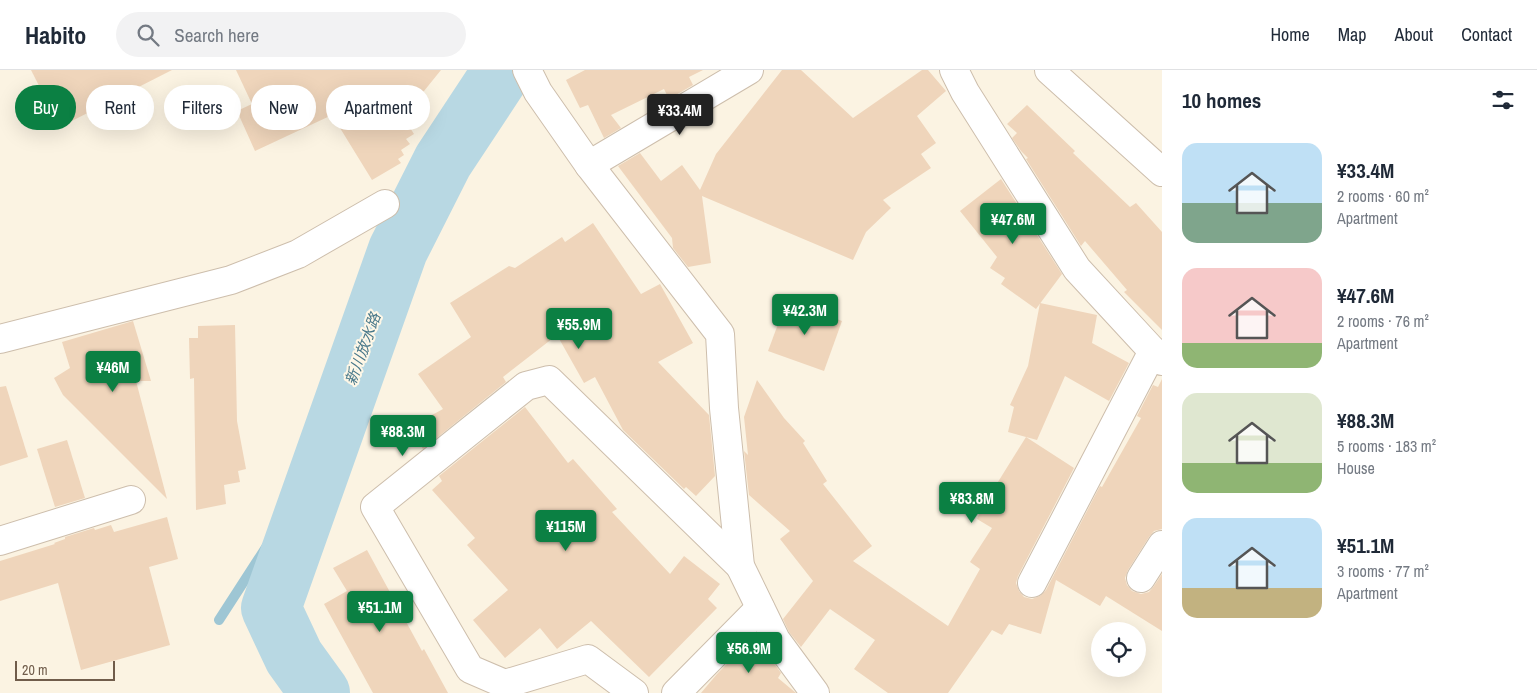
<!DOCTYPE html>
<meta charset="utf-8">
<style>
:root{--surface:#fff;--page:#f2f2f3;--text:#1f2937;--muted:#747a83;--line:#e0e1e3;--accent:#0b8043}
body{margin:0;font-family:"Archivo Narrow","Noto Sans JP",sans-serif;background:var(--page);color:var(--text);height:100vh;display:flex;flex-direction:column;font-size:19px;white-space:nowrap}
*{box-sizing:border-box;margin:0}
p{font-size:16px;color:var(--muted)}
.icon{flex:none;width:28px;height:28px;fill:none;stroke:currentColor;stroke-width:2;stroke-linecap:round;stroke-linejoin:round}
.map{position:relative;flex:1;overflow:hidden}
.side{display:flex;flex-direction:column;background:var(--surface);width:375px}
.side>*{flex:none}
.top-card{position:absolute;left:15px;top:15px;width:475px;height:45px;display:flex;gap:10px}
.controls{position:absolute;left:1091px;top:552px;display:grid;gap:10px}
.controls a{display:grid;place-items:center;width:55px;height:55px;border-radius:50%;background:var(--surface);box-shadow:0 5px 20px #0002;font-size:25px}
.scale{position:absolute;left:15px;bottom:12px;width:100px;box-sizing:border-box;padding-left:5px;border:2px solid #705c4a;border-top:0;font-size:14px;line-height:18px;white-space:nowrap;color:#705c4a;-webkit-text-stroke:4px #fef7e7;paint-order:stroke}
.price{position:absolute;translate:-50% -42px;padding:0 11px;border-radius:5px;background:var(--accent);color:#fff;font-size:16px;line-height:32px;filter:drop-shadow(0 1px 2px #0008)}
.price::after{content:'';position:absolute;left:50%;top:30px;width:15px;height:11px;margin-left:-8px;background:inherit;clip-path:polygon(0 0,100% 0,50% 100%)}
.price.selected{background:#222;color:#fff}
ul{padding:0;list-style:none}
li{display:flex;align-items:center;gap:15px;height:125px;padding:0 20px}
li span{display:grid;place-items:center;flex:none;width:140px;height:100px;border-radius:15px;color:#555}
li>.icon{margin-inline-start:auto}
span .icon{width:60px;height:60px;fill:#fffc;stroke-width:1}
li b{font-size:21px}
h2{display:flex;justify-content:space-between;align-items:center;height:60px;padding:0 20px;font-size:21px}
.chip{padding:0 18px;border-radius:22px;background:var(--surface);box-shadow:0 5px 20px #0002;font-size:18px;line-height:45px}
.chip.selected{background:var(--accent);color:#fff}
header{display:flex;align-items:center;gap:30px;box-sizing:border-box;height:70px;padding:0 25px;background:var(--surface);border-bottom:1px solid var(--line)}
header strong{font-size:24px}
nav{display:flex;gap:28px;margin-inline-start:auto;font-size:18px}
.search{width:350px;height:45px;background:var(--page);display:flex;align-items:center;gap:12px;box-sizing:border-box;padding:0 18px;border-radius:28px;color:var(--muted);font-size:19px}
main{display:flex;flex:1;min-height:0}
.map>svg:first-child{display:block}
</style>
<header>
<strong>Habito</strong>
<div class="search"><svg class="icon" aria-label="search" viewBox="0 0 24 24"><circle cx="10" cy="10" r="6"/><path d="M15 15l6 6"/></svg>Search here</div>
<nav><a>Home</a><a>Map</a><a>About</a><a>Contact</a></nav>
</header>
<main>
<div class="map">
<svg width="1162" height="623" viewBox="0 0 1162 623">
<rect width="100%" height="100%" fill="#fbf3e2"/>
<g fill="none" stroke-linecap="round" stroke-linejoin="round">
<!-- stream -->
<polyline stroke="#9ec6d4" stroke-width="10" points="219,550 274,465 303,451"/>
<!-- river -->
<polyline stroke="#b8d8e3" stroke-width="60" points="320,623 294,587 271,538 398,180 443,91 503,0"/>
</g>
<!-- building -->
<g fill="#efd5bb">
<polygon points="31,0 172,0 60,57"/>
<polygon points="236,0 441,0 403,47 414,64 406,69 410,74 401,80 404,85 398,89 401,93 372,110 332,45 255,81 237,41 252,34"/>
<polygon points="585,0 703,0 689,7 693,15 669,29 664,19 611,45 621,58 604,68 588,35 580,38 566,10"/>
<polygon points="782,0 801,0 853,48 922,0 928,0 946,21 917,46 936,73 921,84 931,98 883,130 891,138 866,162 853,190 702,126 711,193 688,197 673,178 672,168 618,96 640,83 661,111 682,95 700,120 716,84"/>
<polygon points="1027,35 1075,81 1073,83 1130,137 1136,133 1162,162 1162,260 1124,222 1127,220 1085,171 1081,176 1026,89 1028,88 1021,81 1012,68 1017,63 1007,54"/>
<polygon points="1001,109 1062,204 1036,239 1001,214 1005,208 990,198 997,187 960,141"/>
<polygon points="593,153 641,224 660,214 693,273 658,292 709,345 715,406 696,426 686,417 684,419 623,360 595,307 584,313 557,265 503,307 506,312 423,379 410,357 443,339 418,304 471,267 450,233 509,196 515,198 562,167 565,172"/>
<polygon points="787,230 842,251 824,301 768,281"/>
<polygon points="1040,233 1097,245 1092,273 1129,293 1109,331 1065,306 1037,370 1026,367 1074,398 1018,506 1016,513 1019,521 1024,527 1032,529 1040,526 1046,520 1100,416 1102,417 1141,348 1137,346 1153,315 1158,317 1162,309 1162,459 1154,461 1149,467 1128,500 1125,508 1127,515 1132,521 1141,524 1149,522 1154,516 1162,504 1162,561 1106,526 1100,536 1056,510 1041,564 1009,554 1002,565 992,560 948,623 888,623 854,599 875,570 830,539 801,577 789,562 783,549 813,511 780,469 790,461 749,425 744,381 748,385 744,347 757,310 784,348 805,371 803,373 827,411 823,414 872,476 853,491 948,556 980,499 970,492 992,458 977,449 983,436 1026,367 1008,362 1014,337 1010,335 1028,296"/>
<polygon points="133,251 151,311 136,311 167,429 63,325 54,308 70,298 62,272"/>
<polygon points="235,255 237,351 246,399 238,401 240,412 224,415 226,434 196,440 194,308 190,309 189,268 198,268 198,256"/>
<polygon points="6,316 28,387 0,396 0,317"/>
<polygon points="525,337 568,393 573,389 617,439 612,442 670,504 684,486 720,514 708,529 717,538 649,607 591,551 557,579 540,558 505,588 473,550 508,520 467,475 475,468 432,420 442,411 439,406"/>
<polygon points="67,370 85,428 55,437 37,379"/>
<polygon points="167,447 178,489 149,497 170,575 81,600 58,513 0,531 0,491 55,474 54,473 65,469 65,467 94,458 95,460 111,455 114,462"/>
<polygon points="367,480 422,581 424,579 448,623 373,623 324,534 347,521 333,498"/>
<polygon points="753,567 760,574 781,603 778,608 796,623 701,623 717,604"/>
</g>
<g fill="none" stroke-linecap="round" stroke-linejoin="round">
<!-- minor casing -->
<g stroke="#cdbeac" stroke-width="30">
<g id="minor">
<polyline points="527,0 538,22 589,95 720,264 724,338 740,496 776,570 815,623"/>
<polyline points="954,0 965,22 1077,199 1162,291"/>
<polyline points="1049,0 1162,102"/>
<polyline points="589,95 749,0"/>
<polyline points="0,269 231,210 298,184 385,134"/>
<polyline points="0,471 131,430"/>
<polyline points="1141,508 1162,475"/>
<polyline points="1032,513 1153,281"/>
<polyline points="634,623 588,589 505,614 470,599 375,437 526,316 549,310 740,496"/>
<polyline points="676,623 760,538"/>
</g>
</g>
<!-- minor -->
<use href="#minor" stroke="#fff" stroke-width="28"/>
</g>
<g text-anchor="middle" stroke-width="4" stroke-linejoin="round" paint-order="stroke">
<!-- water labels -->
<g font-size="15" font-style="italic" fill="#48788a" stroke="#fef7e7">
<text transform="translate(363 279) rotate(-70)" y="5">新川放水路</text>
</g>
</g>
</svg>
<div class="controls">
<a><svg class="icon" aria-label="locate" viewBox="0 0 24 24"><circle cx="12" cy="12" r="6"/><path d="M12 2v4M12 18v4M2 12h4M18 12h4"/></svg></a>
</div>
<div class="scale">20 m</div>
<b class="price selected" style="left:680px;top:66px">¥33.4M</b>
<b class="price" style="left:1013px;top:175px">¥47.6M</b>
<b class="price" style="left:805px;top:266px">¥42.3M</b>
<b class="price" style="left:579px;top:280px">¥55.9M</b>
<b class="price" style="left:113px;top:323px">¥46M</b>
<b class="price" style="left:403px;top:387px">¥88.3M</b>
<b class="price" style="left:972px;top:454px">¥83.8M</b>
<b class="price" style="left:566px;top:482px">¥115M</b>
<b class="price" style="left:380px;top:563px">¥51.1M</b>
<b class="price" style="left:749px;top:604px">¥56.9M</b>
<div class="top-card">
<a class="chip selected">Buy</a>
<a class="chip">Rent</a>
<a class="chip">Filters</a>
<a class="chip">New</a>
<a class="chip">Apartment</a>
</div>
</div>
<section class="side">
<h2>10 homes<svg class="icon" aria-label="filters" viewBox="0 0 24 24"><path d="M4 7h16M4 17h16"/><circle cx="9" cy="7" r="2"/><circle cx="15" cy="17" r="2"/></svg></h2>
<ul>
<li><span style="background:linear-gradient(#bfe0f5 60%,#7fa58c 0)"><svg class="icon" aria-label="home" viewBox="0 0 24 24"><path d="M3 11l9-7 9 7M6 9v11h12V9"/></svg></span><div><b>¥33.4M</b><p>2 rooms · 60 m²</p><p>Apartment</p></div></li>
<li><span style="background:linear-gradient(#f6c9c9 75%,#8fb573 0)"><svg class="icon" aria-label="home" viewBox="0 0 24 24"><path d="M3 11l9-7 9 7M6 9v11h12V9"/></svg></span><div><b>¥47.6M</b><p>2 rooms · 76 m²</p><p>Apartment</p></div></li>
<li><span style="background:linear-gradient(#dfe7d0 70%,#8fb573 0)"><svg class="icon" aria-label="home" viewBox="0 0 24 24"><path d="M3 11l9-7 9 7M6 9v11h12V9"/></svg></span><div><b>¥88.3M</b><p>5 rooms · 183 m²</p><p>House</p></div></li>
<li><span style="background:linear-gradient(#bfe0f5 70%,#c2b280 0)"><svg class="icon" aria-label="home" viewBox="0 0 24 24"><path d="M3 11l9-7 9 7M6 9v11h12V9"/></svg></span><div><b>¥51.1M</b><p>3 rooms · 77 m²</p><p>Apartment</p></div></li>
</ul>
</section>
</main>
